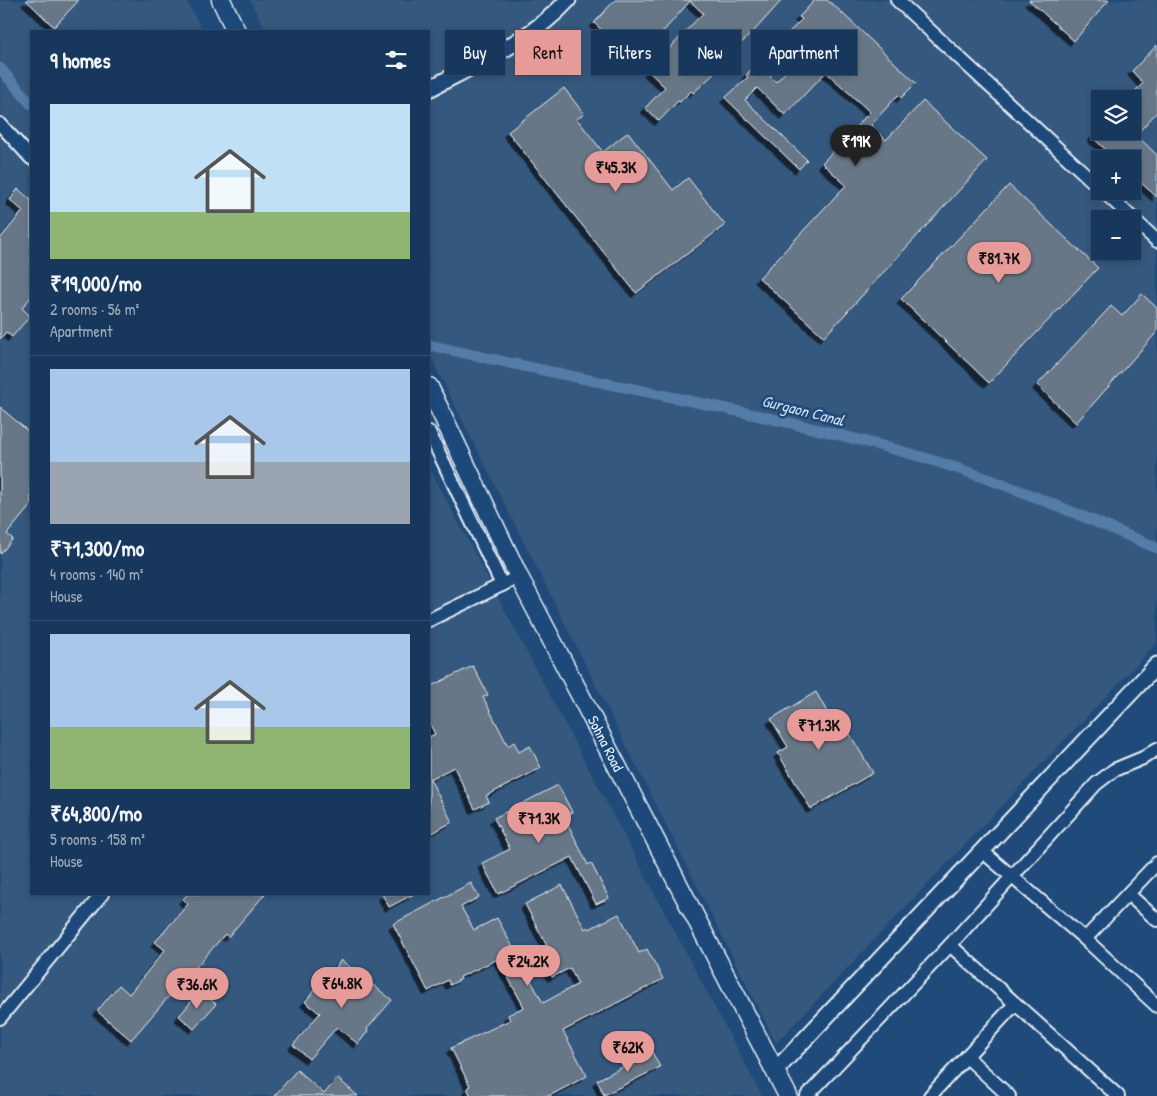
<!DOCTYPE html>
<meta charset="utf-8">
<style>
:root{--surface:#17385c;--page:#203f62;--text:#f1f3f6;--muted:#9eacbb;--line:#365272;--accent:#e69b98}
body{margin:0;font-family:"Patrick Hand",sans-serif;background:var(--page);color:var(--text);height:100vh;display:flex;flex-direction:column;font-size:19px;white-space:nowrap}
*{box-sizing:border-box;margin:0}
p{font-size:16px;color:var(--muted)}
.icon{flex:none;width:28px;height:28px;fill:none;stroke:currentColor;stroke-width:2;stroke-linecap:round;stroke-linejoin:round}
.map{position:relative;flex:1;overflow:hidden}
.sheet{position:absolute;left:30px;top:30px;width:400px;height:865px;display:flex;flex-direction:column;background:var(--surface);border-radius:0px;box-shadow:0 2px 8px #0003,0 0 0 1px var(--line)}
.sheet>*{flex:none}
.top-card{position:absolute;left:445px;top:30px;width:475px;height:45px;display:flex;gap:10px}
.controls{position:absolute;left:1091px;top:90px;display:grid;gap:10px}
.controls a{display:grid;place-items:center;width:50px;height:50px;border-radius:0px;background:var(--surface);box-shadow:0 2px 8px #0003,0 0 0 1px var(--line);font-size:25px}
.price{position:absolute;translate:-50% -42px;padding:0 11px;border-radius:18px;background:var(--accent);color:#111;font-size:16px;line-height:32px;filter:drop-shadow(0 1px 2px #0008)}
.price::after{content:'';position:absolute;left:50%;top:30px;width:15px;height:11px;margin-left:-8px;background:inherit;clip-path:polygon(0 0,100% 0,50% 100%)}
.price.active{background:#222;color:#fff}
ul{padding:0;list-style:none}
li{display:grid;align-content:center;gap:10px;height:265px;padding:0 20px}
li+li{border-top:1px solid var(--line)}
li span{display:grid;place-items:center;height:155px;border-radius:0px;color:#555}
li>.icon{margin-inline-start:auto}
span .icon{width:90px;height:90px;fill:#fffc;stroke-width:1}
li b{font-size:21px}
h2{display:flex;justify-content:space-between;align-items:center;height:60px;padding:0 20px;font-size:21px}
.pill{padding:0 18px;border-radius:0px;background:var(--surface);box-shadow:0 2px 8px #0003,0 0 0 1px var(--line);font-size:18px;line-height:45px}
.pill.active{background:var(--accent);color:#111}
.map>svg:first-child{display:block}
</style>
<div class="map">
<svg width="1157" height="1096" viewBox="0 0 1157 1096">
<defs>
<filter id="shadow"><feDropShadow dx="-4.5" dy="4.5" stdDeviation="0" flood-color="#0009"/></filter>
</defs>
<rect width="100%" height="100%" fill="#1f4a7a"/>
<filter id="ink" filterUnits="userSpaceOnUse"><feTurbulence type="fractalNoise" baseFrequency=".02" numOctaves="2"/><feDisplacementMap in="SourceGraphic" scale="10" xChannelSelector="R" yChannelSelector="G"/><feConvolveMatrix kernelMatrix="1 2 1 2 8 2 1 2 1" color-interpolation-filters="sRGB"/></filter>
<g filter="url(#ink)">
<!-- built -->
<g fill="#35587e" fill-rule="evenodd">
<polygon points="0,0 186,0 203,31 31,31 31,894 429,894 429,467 762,1096 0,1096"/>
<path d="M250,0H1157V643L776,1043L429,354V31H266ZM1100,99H1132V131H1100ZM1100,159H1132V191H1100ZM1100,219H1132V251H1100Z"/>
</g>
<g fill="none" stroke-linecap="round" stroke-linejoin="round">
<!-- canal -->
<g stroke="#527ba7" stroke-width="11">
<polyline points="0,68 31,104"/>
<path d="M429,345C583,381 740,407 893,449C984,473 1071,511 1157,548"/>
</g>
</g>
<!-- building -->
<g fill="#687787" stroke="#e8f1f8" filter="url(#shadow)">
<polygon points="26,0 79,0 54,27"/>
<polygon points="615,0 782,0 754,31 732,52 715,73 693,93 691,91 680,102 678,101 659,121 645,108 665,87 648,71 703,13 690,1 638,60 635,60 594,23"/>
<polygon points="815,0 827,0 839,10 916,83 901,98 898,95 871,125 886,140 923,101 987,160 824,337 759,278 846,185 822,163 870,112 826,72 785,115 757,88 745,100 807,160 799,169 725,98 748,77 746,75 757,63 776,82 792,65 774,47 802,19 799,17"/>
<polygon points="1029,0 1109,0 1074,41"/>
<polygon points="1157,45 1157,112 1136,135 1157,155 1157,197 1132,175 1132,159 1116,159 1092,137 1098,131 1132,132 1132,94 1143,83 1132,71"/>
<polygon points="564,88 584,114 577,119 603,152 628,132 673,190 688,178 725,225 636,293 508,132"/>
<polygon points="1009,185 1098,268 989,383 901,299"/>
<polygon points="18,189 31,200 31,297 22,308 30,316 12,337 6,332 0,339 0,239 23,211 10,200"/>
<polygon points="1142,294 1157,308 1157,332 1076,423 1037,385 1111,306 1122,316"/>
<polygon points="0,407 31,434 31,505 7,534 13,539 0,554"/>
<polygon points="473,666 488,695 483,697 508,746 514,742 519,752 530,746 541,768 486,796 489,802 475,809 454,767 430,779 452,822 429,835 429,737 435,734 429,722 429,687"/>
<polygon points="816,692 832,721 839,716 873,773 811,809 778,753 788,747 771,719"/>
<polygon points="558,785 572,812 564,816 588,865 591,863 609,898 596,904 572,857 498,894 482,863 510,849 494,818"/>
<polygon points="471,883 479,897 461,907 474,930 497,918 543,1003 578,984 570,968 552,977 539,952 548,948 525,904 562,885 585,929 588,927 589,929 619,914 639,953 647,949 663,979 563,1031 587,1076 549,1096 471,1096 467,1088 470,1086 451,1048 510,1020 508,1015 524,1007 498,959 460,977 461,979 450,985 448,980 428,991 393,924"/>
<polygon points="188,894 265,894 228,937 225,934 191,973 190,972 131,1040 97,1011 119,985 129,994 165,950 155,942 188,904 183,899"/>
<polygon points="382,894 414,894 389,907"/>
<polygon points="341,960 392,1000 367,1029 368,1031 358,1044 337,1027 309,1059 293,1045 320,1013 305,1002 315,989 319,992"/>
<polygon points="200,991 216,1004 194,1029 179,1016"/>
<polygon points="652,1052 660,1067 604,1095 597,1080"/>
<polygon points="297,1070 324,1094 337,1078 358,1096 274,1096"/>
</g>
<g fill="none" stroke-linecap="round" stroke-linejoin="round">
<!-- minor casing -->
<g stroke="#e8f1f8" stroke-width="16">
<g id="minor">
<polyline points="897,0 1100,188"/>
<polyline points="0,124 31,158"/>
<polyline points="1103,191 1157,241"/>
<polyline points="429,432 502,585"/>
<polyline points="429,620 510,581"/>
<polyline points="982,851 1085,939 1157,1006"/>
<polyline points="1128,894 1157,920"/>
<polyline points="1085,939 1157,863"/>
<polyline points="950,945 1118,1096"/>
<polyline points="0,1018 102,894"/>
<polyline points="967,1057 1009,1096"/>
<polyline points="807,1096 950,945 1096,784 1114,770 1143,758 1157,749"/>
<polyline points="930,1096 1015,1004"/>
</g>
</g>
<!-- tertiary casing -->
<g stroke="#e8f1f8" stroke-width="19">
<g id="tertiary">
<path d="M429,89C477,63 531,41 568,0"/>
<polyline points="775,1071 1157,665"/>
</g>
</g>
<!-- secondary casing -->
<g stroke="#e8f1f8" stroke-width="21">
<g id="secondary">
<polyline points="221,0 236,31"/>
<path id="s1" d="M429,387L519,577L788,1096"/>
</g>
</g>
<!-- minor -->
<use href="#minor" stroke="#1f4a7a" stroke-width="12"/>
<!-- tertiary -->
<use href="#tertiary" stroke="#1f4a7a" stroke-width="15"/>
<!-- secondary -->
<use href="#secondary" stroke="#1f4a7a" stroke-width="18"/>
</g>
</g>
<g text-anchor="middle" stroke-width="5" stroke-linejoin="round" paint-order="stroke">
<!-- street labels -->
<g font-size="15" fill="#e8f1f8" stroke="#1f4a7a">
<text dy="5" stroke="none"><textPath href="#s1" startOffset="398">Sohna Road</textPath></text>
</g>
<!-- water labels -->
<g font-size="16" font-style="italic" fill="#d2dfec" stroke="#1f4a7a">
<text transform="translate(803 410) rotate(14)" y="6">Gurgaon Canal</text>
</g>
</g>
</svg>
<div class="controls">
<a><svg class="icon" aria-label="layers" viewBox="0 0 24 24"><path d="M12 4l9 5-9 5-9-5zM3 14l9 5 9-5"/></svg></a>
<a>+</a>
<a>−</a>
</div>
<b class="price active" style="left:856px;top:167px">₹19K</b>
<b class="price" style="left:616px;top:193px">₹45.3K</b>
<b class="price" style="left:999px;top:284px">₹81.7K</b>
<b class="price" style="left:819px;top:751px">₹71.3K</b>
<b class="price" style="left:539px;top:844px">₹71.3K</b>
<b class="price" style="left:528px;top:987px">₹24.2K</b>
<b class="price" style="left:342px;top:1009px">₹64.8K</b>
<b class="price" style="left:197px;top:1010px">₹36.6K</b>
<b class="price" style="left:628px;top:1073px">₹62K</b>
<div class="top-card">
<a class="pill">Buy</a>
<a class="pill active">Rent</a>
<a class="pill">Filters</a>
<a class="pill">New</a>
<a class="pill">Apartment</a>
</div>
<section class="sheet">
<h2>9 homes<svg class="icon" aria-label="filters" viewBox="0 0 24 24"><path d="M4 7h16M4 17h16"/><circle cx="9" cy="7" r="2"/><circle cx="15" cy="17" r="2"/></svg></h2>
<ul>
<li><span style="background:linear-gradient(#bfe0f5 70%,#8fb573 0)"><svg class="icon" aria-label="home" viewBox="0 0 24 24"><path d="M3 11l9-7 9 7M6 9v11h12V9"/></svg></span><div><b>₹19,000/mo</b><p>2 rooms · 56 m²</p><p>Apartment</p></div></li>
<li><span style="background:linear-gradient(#a9c7e8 60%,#9aa5b1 0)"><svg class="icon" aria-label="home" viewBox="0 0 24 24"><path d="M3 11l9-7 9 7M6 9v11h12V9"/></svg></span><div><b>₹71,300/mo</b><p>4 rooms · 140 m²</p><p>House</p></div></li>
<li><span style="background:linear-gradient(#a9c7e8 60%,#8fb573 0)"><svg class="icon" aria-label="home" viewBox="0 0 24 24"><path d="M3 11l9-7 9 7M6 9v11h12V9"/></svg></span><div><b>₹64,800/mo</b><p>5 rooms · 158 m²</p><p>House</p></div></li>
</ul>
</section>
</div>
